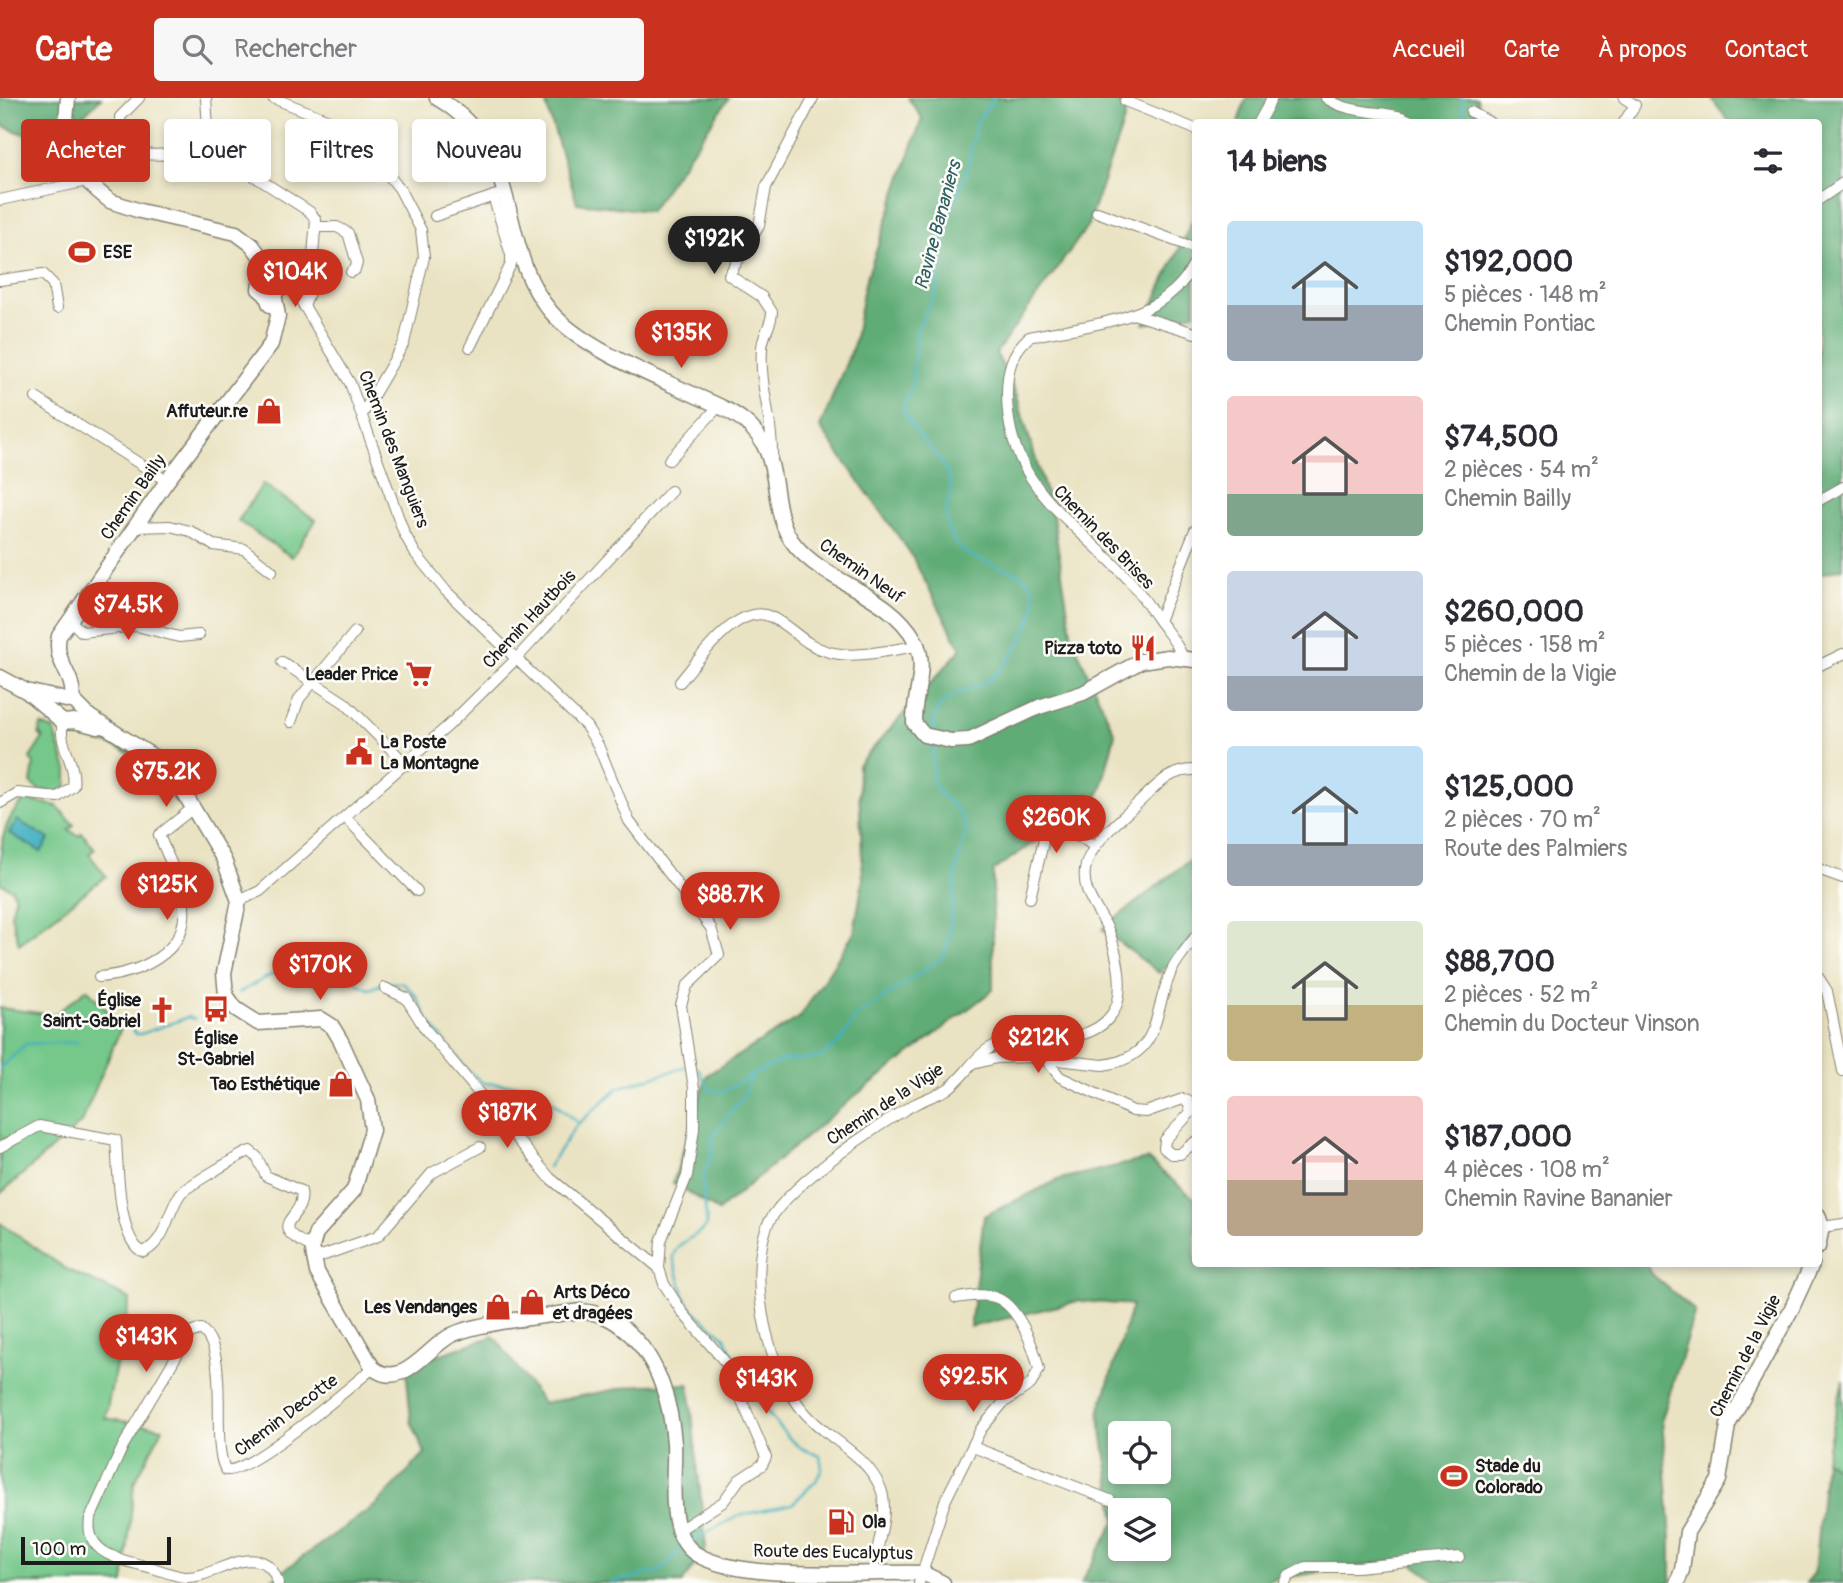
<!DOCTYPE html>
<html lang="fr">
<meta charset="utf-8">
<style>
:root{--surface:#fff;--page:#f7f7f7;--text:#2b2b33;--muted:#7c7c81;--accent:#c8321e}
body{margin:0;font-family:Pangolin,sans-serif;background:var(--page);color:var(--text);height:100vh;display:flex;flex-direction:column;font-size:26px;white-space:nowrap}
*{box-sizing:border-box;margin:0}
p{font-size:23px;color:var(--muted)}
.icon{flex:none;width:38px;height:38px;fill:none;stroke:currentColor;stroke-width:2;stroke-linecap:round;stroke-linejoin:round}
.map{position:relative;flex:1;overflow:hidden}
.panel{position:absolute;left:1192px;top:21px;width:630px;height:1148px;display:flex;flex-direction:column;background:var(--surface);border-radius:7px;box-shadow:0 4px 10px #0003}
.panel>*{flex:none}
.banner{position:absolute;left:21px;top:21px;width:665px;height:63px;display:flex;gap:14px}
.controls{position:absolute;left:1108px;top:1323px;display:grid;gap:14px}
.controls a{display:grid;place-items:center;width:63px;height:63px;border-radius:7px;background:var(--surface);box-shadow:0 4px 10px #0003;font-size:35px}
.scale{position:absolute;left:21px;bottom:18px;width:150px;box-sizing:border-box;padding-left:7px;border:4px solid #1c1c1c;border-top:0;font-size:19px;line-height:24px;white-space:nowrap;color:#1c1c1c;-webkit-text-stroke:5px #fdfcf7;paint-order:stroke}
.price{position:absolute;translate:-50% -60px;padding:0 16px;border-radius:24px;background:var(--accent);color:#fff;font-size:23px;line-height:46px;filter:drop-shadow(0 2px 4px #0008)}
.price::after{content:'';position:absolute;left:50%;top:42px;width:21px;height:16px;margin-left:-10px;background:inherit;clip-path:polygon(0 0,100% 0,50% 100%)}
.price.selected{background:#222;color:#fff}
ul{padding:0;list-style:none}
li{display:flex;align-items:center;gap:21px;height:175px;padding:0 35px}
li span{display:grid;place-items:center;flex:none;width:196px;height:140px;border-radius:7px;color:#555}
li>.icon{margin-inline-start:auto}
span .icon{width:84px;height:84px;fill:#fffc;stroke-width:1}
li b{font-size:30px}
h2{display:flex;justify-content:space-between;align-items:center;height:84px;padding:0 35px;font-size:30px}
.pill{padding:0 24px;border-radius:7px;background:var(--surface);box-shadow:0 4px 10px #0003;font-size:24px;line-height:63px}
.pill.selected{background:var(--accent);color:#fff}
header{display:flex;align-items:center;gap:42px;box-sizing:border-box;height:98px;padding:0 35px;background:var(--accent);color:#fff}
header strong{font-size:33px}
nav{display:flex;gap:38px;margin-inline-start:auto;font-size:24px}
.search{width:490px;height:63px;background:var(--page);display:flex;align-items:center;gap:18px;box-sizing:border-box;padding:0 24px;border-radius:7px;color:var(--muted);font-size:26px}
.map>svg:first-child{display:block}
</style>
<header>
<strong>Carte</strong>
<div class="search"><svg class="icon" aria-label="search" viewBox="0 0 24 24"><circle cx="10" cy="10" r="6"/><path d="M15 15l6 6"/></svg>Rechercher</div>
<nav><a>Accueil</a><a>Carte</a><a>À propos</a><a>Contact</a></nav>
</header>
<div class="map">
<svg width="1843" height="1485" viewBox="0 0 1843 1485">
<rect width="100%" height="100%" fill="#fdfcf7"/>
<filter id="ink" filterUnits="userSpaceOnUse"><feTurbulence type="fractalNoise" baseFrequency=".0143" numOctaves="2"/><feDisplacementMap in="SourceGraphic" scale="14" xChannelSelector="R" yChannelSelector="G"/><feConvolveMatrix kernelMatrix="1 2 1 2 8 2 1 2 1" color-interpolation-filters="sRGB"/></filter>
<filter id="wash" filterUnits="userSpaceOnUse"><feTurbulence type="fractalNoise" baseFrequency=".00686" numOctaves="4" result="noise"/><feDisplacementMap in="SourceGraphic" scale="28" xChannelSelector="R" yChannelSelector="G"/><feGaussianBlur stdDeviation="1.57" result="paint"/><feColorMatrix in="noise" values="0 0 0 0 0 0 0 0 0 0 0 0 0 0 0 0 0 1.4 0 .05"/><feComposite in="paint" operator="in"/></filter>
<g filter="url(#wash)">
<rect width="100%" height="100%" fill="#eae3c3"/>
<!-- green -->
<g fill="#74c78a" stroke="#487253" stroke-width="2">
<polygon points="263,386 316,422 292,459 238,423"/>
<polygon points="41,627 54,632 67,672 67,688 57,695 37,691 31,685 34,666 30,660 43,640 39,636"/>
<polygon points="77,629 132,653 131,656 81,634 80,641 70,638 70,630"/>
<polygon points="143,660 164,678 181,704 178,706 155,674 141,663"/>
<path d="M25,702L57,708L74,727L69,732L79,738L82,735L95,751L89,756L106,778L19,846L11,817L15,800L12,791L0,785C0,754 0,723 25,702Z"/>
<polygon points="87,891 122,928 81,1025 0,1096 0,910 54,917"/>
<polygon points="0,1125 66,1171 130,1201 105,1320 163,1330 134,1385 124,1485 0,1485"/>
<polygon points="1843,1282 1843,1375 1825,1362"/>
</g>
<!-- forest -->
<g fill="#5fac76" stroke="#3e6449" stroke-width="2" fill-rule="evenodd">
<polygon points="0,0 101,0 53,47 0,27"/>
<polygon points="544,0 729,0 650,113 577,105"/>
<polygon points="908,0 1124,0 1125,20 1087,129 996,255 1015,293 1053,418 1072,540 1115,636 1101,692 1096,700 993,773 993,892 851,1001 718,1113 673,1085 707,977 800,919 854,835 863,781 858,667 961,551 909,453 820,329 854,246 864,188 922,20"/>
<polygon points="1246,0 1477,0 1481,24 1238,24"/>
<polygon points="1711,0 1843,0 1843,470 1818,477 1818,24 1729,24"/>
<polygon points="1195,117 1195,215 1144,226"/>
<polygon points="1195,758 1195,845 1159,875 1102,831"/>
<path d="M1147,1061L1195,1101V1166H1647L1652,1176L1695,1213L1662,1321L1671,1441V1485H1439L1406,1461L1269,1482L1268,1485H1081L1116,1422L1099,1315L1132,1207L1079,1203L970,1229L984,1118L1060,1081ZM1120,1335H1158V1374H1120ZM1120,1412H1158V1451H1120Z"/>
<polygon points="494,1238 543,1305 639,1287 689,1286 706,1451 682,1485 266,1485 377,1406 425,1355 411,1323 406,1268"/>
<polygon points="1825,1362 1843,1375 1843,1485 1806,1485 1814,1475"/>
</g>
<!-- water -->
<polygon fill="#43b1bf" stroke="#30666e" stroke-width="2" points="17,722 49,741 41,754 9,735"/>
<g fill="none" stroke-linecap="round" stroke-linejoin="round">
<!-- stream -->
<g stroke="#43b1bf" stroke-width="2.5">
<polyline points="1463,24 1463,0"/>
<path d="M933,633C933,591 966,599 991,580C1004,570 1019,548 1026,533C1063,457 979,481 954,443C935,412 958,398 948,376C937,352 912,336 903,310L912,287L917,231L936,194L953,105L966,76L977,23L994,0"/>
<path d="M239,895C264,880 299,858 329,870C343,875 355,886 369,891L385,885H403L416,898L428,922L468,973L483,985L534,988L578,1025"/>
<polyline points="125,929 131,929 136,936 141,936 189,919 195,921"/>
<polyline points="0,970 26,946 78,944"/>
<polyline points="698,970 710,993 725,993 752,977"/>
<polyline points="548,1069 575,1029 618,990 685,969"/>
<path d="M691,1443L738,1418L792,1406L816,1383L822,1370L820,1358L801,1350L787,1338L750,1293L725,1239L695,1214L685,1201L673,1159C677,1142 697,1140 707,1127L703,1090L704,1075L712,1057L713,1038L744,997L752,977L783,962L820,960L839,945L856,919L944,858L949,841L956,774L966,731L960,715L937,692L933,682V643"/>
<polyline points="611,1485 660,1473 683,1449"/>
</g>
</g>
</g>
<g filter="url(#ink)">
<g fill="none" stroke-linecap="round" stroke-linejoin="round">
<!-- street casing -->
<g stroke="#838070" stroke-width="12">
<g id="street">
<path d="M139,0L120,19C119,57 141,59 172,56C186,55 197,54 209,45"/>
<polyline points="206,0 209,45 217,54 310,114 316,122 310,192 304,208"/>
<polyline points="273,0 331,23 368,52 399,90 421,132 424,159 404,245 363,315"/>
<path d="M1326,0C1353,19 1394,11 1412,24"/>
<polyline points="1624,0 1635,7 1624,24"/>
<polyline points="1125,3 1195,31"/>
<polyline points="1471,14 1489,24"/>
<polyline points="1259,24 1272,0"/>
<polyline points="0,102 87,83"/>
<polyline points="1818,102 1843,85"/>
<polyline points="1097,114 1195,150"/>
<polyline points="435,118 497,97"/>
<polyline points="317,129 337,129 348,135 357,165 355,172 351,174"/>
<polyline points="0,182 43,176 53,186 57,210"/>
<polyline points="278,182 297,196 350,285 404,435 415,455 446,493 586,628 598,647 629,723 711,830 719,857 687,888 681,907 694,990 694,1031 687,1078 661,1143 659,1170 664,1186 682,1214 726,1265 766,1359 762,1367 739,1382 723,1404 679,1432"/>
<polyline points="1133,216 1195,235"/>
<polyline points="470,249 511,166 511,157 493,98"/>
<polyline points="36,300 167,383"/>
<path d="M772,361C774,324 759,289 762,251C762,237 772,227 772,214L762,199L729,177L759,128L766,89L813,0"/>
<polyline points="669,362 719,308"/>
<polyline points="1818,403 1843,389"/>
<polyline points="135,429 170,428 190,433 213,447 244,451 272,473"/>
<polyline points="70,522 82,534 137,528 179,539 199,537"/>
<polyline points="1159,523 1195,432"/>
<path d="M1183,560C1178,545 1166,533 1157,520C1148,507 1139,493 1128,481C1073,421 1007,389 1007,296C1007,273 1011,255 1029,239C1086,226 1167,225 1195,164"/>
<polyline points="282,564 345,605 407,667"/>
<polyline points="1818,568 1843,556"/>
<path d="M680,584C698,563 738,503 771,519C791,528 804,547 826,553C854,562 888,552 917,548"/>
<polyline points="291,624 299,601 355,534"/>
<path d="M0,705L17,695L58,699L73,688C77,665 57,646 63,624"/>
<polyline points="346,720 417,793"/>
<polyline points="1818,771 1843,780"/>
<polyline points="1030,800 1047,728 1051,724 1060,724 1095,749"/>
<polyline points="239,803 260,793 449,627 516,561 671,393"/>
<path d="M99,879C136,876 189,856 184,808C182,784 168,760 159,737L193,710"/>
<polyline points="1818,879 1827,893 1843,973"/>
<polyline points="385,890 406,900 426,932 550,1080 659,1170"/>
<polyline points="1048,964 1060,979 1133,1013 1146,1014 1183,1001 1188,1003 1191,1014 1165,1042 1164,1050 1171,1056 1180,1056 1195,1044"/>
<path d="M973,966L997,960L1030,959L1103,967C1165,958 1151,913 1173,870C1179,859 1188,849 1195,839"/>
<path d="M0,1049L39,1028L116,1042C118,1067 118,1146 144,1154C168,1141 166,1115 181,1095C185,1090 243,1055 250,1053L257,1059L266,1078L301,1093C307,1122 260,1125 312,1149"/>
<polyline points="1822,1129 1843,1126"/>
<polyline points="313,1161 378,1138 432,1075 480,1049"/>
<polyline points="973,1349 1110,1402"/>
<path d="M873,1474C876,1449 890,1416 881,1391C866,1355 830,1343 806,1316C768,1274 748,1186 766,1131C777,1094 880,1025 915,1006C925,1001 936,997 946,992C965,980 975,955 996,947C1031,935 1087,952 1112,916C1127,896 1117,855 1109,834C1100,812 1079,794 1086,767C1092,744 1119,723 1136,707C1155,690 1168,671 1195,672"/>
<path d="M278,1485C275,1475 270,1465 258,1463C234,1458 210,1480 185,1479C175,1478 163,1473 153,1470C126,1463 84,1458 90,1421L123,1348L190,1235L201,1231C232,1254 209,1347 226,1372C249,1376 350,1289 373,1270"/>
<path d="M919,1485L945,1403L981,1331L1003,1305L1031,1286L1039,1271C1034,1249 1018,1206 994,1199C982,1195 967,1199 956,1200"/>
<polyline points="1285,1485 1289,1478 1306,1469 1358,1469 1459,1459"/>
</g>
</g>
<!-- secondary casing -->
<g stroke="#838070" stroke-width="17">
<g id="secondary">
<polyline points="68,0 65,32 69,49 87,83 99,94 110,103 140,113 236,135 252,147 278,182 278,192 269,197"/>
<path d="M437,0C527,53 495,149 551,214C582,249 646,275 688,294C707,303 728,310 744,323C788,358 765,411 795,447C827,486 890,496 915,542C929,569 913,597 914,625L924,637L951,643L968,642L1039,609L1083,595L1141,563L1168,559L1195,562"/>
<polyline points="261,178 259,191 266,197 270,207"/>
<polyline points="0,579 26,593 63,624 74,623 98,629"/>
<path d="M26,593L75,604L90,619L154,659L177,683L224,762L239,803L224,875L226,897L236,911L258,925L321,921L332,928L341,943L368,1002L372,1032L354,1092L316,1135L312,1149L317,1174L373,1270C402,1293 427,1250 450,1238C475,1224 549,1218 581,1213C603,1215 617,1223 632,1238C660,1265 671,1308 674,1345C676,1378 664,1435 696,1456C743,1485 865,1473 923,1475L943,1485"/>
<path d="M72,602C76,576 53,566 59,538L167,383L271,246L278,218L274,195"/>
<polyline points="1818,1117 1822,1129 1818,1149"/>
<polyline points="1677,1485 1682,1472 1687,1434 1719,1382 1728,1327 1791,1212 1812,1166"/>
</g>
</g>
<!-- street -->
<use href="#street" stroke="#fff" stroke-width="10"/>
<!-- secondary -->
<use href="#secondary" stroke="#fff" stroke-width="14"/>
</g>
</g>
<!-- icons -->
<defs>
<g id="stadium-bare" transform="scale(2.1)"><path d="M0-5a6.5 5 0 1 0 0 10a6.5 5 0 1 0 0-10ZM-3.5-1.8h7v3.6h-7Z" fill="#c8321e" stroke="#fdfcf7" stroke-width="2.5" paint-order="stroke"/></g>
<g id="shop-bare" transform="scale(2.1)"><path d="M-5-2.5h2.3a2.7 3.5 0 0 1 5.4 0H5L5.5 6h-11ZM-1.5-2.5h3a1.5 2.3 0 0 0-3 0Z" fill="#c8321e" stroke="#fdfcf7" stroke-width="2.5" paint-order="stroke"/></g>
<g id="restaurant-bare" transform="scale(2.1)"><path d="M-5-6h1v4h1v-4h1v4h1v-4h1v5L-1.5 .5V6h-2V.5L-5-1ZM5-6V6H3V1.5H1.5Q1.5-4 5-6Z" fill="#c8321e" stroke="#fdfcf7" stroke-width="2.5" paint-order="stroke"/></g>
<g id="supermarket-bare" transform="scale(2.1)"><path d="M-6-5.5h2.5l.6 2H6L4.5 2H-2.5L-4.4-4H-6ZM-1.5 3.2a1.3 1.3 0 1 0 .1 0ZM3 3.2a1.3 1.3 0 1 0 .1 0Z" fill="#c8321e" stroke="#fdfcf7" stroke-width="2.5" paint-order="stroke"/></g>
<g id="civic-bare" transform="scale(2.1)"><path d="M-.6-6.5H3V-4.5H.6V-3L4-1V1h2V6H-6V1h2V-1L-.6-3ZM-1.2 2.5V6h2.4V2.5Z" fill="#c8321e" stroke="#fdfcf7" stroke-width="2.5" paint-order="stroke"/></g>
<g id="bus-bare" transform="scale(2.1)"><path d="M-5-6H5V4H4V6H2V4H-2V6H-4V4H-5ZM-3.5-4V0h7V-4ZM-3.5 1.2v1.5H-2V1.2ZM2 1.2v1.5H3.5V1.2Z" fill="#c8321e" stroke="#fdfcf7" stroke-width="2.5" paint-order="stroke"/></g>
<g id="church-bare" transform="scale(2.1)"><path d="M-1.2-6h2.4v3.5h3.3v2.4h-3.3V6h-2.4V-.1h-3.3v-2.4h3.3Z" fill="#c8321e" stroke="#fdfcf7" stroke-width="2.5" paint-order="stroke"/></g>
<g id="fuel-bare" transform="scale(2.1)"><path d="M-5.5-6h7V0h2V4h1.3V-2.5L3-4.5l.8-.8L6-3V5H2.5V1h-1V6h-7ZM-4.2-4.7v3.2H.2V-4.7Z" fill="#c8321e" stroke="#fdfcf7" stroke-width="2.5" paint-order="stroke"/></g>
</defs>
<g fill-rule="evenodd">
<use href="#stadium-bare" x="82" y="154"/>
<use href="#shop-bare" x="269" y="313"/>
<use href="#restaurant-bare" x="1143" y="550"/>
<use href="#supermarket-bare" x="419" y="576"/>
<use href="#civic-bare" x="359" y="654"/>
<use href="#bus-bare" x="216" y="911"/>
<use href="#church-bare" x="162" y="912"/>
<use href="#shop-bare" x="341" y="986"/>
<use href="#shop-bare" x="532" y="1204"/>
<use href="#shop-bare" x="498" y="1209"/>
<use href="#stadium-bare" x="1454" y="1378"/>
<use href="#fuel-bare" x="841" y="1424"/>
</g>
<g text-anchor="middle" stroke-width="5" stroke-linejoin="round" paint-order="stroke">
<!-- poi labels -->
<g font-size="18" font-weight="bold" fill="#1c1c1c" stroke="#fdfcf7" text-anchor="end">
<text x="103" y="160" text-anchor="start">ESE</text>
<text x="248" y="319">Affuteur.re</text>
<text x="1122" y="556">Pizza toto</text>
<text x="398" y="582">Leader Price</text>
<text x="380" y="650" text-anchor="start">La Poste<tspan x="380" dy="21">La Montagne</tspan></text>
<text x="141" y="908">Église<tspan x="141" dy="21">Saint-Gabriel</tspan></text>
<text x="216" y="946" text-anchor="middle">Église<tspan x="216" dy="21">St-Gabriel</tspan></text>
<text x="320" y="992">Tao Esthétique</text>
<text x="553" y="1200" text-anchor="start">Arts Déco<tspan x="553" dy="21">et dragées</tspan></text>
<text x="477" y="1215">Les Vendanges</text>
<text x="1475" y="1374" text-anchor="start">Stade du<tspan x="1475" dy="21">Colorado</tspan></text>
<text x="862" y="1430" text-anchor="start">Ola</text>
</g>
<!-- street labels -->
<g font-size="18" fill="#1c1c1c" stroke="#fdfcf7">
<text transform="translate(394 351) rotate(69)" y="6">Chemin des Manguiers</text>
<text transform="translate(133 399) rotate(-55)" y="6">Chemin Bailly</text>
<text transform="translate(1104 439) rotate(46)" y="6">Chemin des Brises</text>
<text transform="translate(862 473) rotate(35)" y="6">Chemin Neuf</text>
<text transform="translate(529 521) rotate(-47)" y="6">Chemin Hautbois</text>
<text transform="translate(885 1006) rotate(-33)" y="6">Chemin de la Vigie</text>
<text transform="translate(1745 1258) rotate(-63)" y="6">Chemin de la Vigie</text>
<text transform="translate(286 1317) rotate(-37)" y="6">Chemin Decotte</text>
<text transform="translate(833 1454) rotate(1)" y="6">Route des Eucalyptus</text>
</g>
<!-- water labels -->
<g font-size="19" font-style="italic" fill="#2e5f65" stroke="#fdfcf7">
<text transform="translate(937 127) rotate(-75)" y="7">Ravine Bananiers</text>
</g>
</g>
</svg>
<div class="controls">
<a><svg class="icon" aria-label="locate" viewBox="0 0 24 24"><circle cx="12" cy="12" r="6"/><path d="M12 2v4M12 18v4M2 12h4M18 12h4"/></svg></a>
<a><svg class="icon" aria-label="layers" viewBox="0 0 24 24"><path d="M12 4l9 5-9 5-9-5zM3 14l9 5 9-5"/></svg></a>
</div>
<div class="scale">100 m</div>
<b class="price selected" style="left:714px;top:178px">$192K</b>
<b class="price" style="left:295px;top:211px">$104K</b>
<b class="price" style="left:681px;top:272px">$135K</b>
<b class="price" style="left:128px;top:544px">$74.5K</b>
<b class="price" style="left:166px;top:711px">$75.2K</b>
<b class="price" style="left:1056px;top:757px">$260K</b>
<b class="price" style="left:167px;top:824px">$125K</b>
<b class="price" style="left:730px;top:834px">$88.7K</b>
<b class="price" style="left:320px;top:904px">$170K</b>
<b class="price" style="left:1038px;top:977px">$212K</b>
<b class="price" style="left:507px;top:1052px">$187K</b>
<b class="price" style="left:146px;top:1276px">$143K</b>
<b class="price" style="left:973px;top:1316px">$92.5K</b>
<b class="price" style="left:766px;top:1318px">$143K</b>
<div class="banner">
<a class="pill selected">Acheter</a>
<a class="pill">Louer</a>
<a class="pill">Filtres</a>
<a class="pill">Nouveau</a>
</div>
<section class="panel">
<h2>14 biens<svg class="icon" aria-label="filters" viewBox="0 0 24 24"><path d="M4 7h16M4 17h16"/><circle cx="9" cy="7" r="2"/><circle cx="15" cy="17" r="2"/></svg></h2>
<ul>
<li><span style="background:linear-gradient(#bfe0f5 60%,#9aa5b1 0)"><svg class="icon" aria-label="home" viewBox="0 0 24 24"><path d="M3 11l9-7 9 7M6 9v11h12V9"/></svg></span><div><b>$192,000</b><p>5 pièces · 148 m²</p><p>Chemin Pontiac</p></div></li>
<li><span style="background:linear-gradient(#f6c9c9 70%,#7fa58c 0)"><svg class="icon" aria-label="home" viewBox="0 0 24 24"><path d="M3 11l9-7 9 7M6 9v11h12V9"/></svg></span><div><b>$74,500</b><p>2 pièces · 54 m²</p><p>Chemin Bailly</p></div></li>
<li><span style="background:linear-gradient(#c9d6e8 75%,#9aa5b1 0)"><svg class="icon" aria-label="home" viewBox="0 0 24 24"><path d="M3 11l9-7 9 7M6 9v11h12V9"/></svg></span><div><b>$260,000</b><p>5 pièces · 158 m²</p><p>Chemin de la Vigie</p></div></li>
<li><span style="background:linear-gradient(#bfe0f5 70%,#9aa5b1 0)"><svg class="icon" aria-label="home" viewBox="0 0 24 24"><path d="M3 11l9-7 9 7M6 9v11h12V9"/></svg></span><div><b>$125,000</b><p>2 pièces · 70 m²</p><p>Route des Palmiers</p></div></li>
<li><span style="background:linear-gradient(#dfe7d0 60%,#c2b280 0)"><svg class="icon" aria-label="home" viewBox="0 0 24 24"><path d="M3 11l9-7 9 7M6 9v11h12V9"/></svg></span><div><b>$88,700</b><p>2 pièces · 52 m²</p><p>Chemin du Docteur Vinson</p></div></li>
<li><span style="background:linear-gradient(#f6c9c9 60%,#b9a48a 0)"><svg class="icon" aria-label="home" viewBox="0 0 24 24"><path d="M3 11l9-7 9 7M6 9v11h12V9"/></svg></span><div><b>$187,000</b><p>4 pièces · 108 m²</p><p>Chemin Ravine Bananier</p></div></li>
</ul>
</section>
</div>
